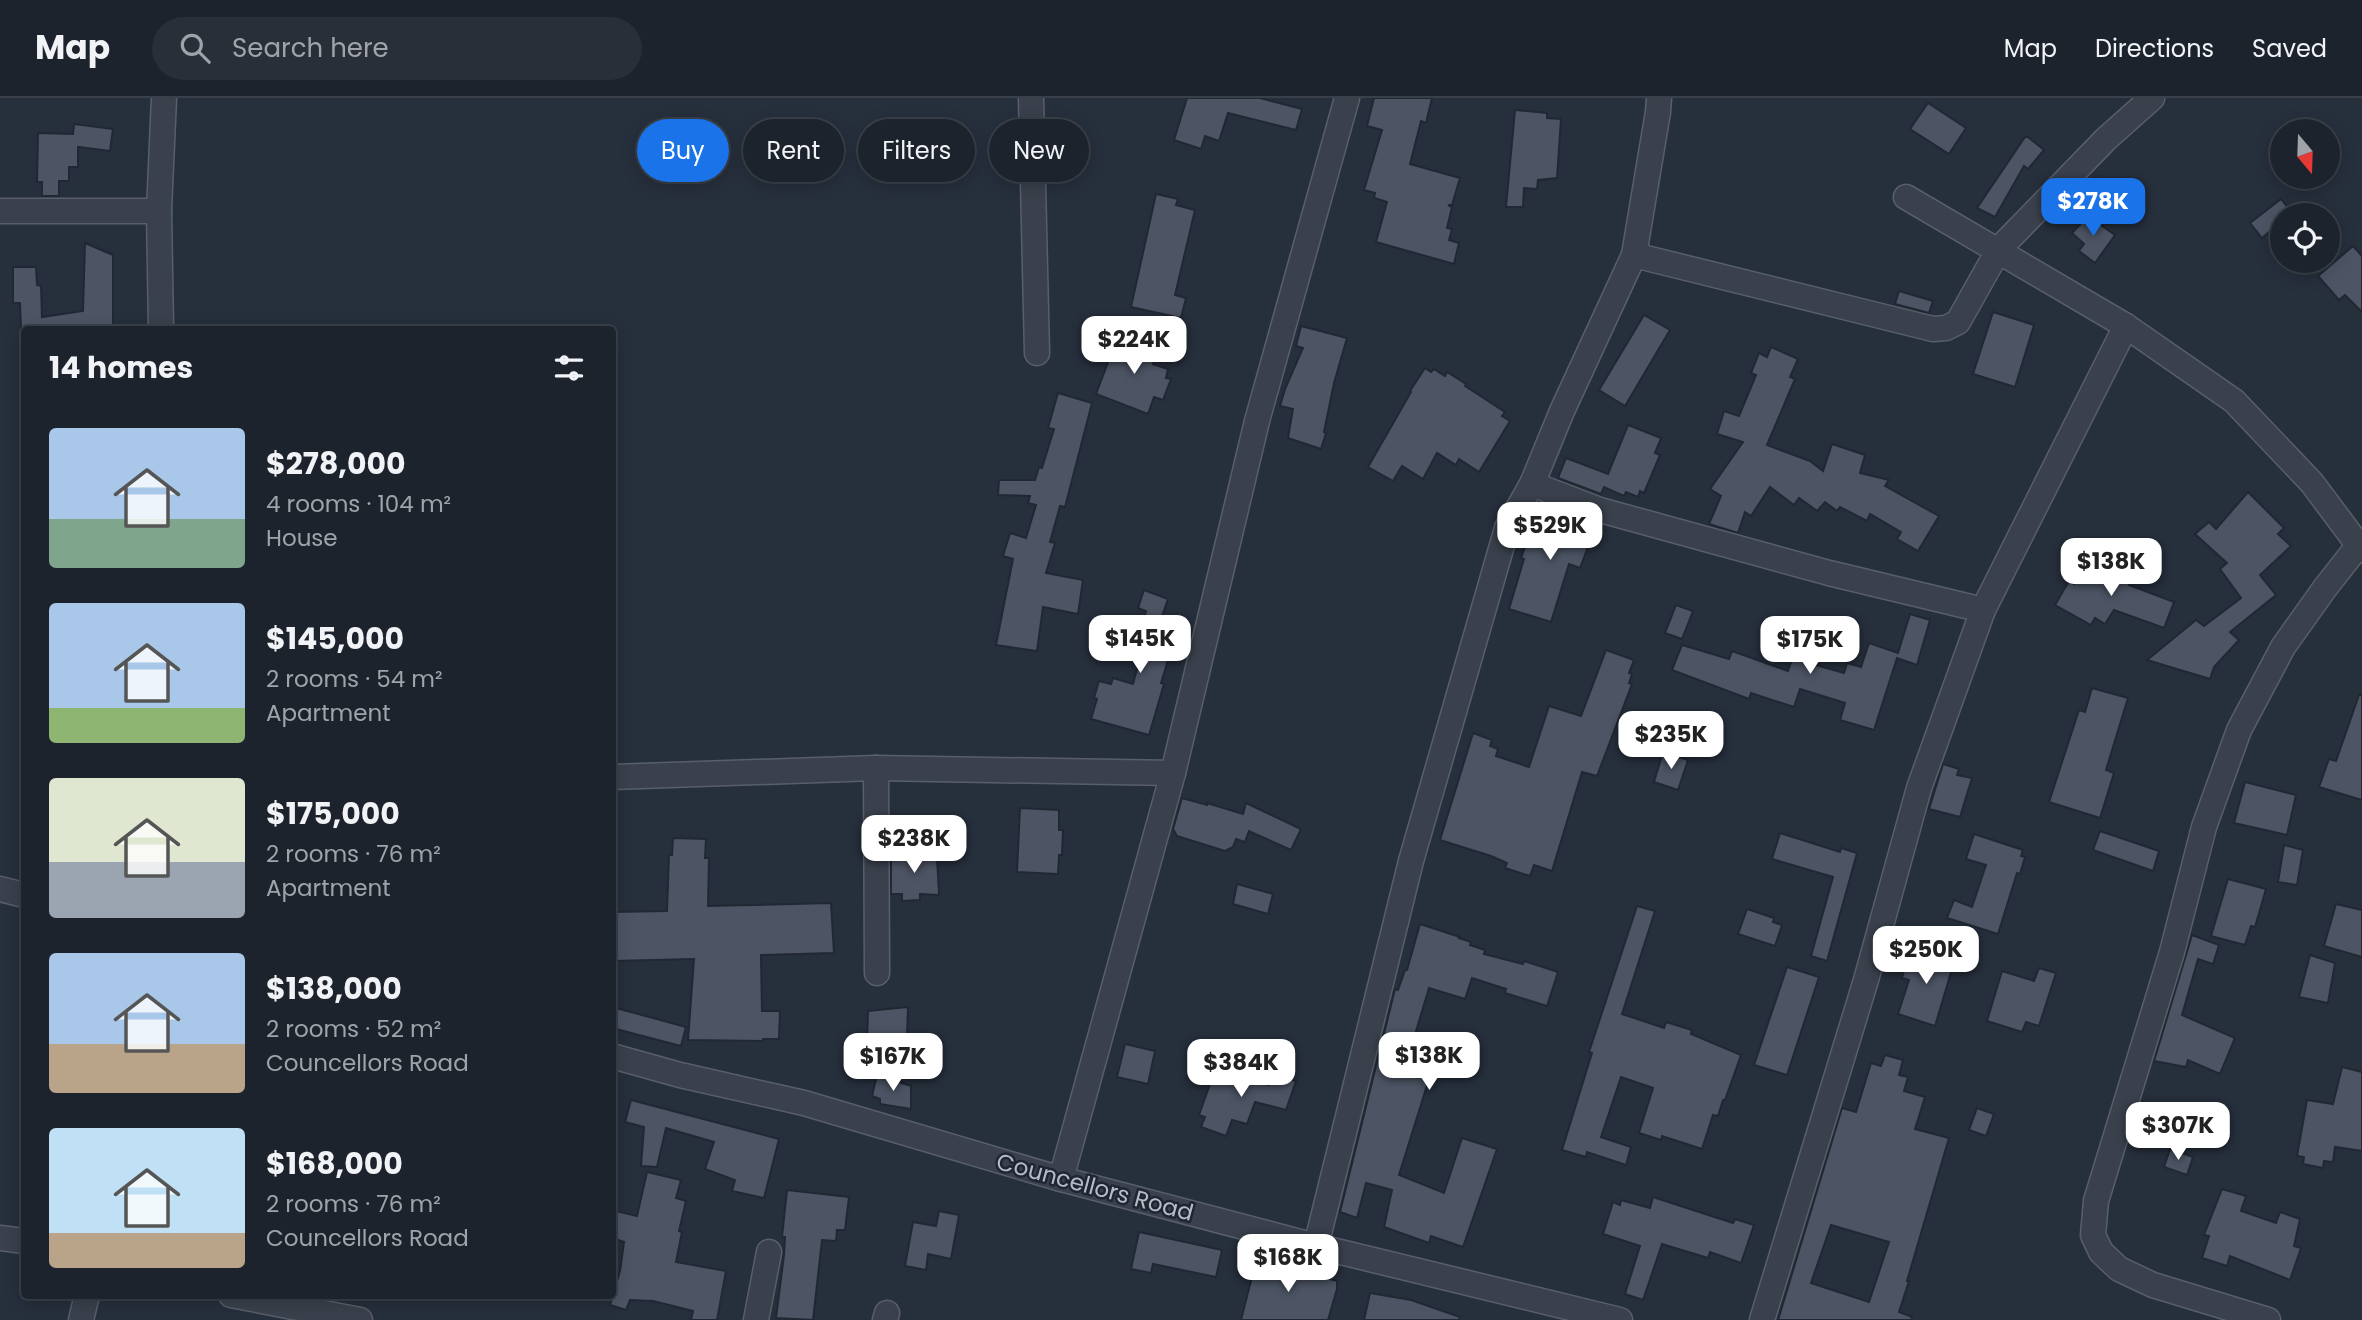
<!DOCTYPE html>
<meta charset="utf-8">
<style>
:root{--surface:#1c232d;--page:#292f39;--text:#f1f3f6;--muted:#a0a4aa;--line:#3a4049;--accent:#1a73e8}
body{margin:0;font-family:Poppins,sans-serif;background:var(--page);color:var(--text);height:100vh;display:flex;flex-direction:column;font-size:26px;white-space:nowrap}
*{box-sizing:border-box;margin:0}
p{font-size:23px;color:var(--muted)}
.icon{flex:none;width:38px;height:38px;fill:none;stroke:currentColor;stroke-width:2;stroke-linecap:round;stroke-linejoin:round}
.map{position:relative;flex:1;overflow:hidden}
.sheet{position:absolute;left:21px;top:228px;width:595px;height:973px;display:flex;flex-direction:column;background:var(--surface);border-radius:7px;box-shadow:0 4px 18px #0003,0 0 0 2px var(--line)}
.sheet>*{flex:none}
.guide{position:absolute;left:637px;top:21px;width:665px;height:63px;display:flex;gap:14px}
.needle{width:46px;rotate:161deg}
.controls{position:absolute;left:2270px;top:21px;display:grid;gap:14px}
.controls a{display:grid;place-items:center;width:70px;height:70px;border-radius:50%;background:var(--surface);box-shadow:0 4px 18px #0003,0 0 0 2px var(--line);font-size:35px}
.price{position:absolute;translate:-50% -60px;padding:0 16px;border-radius:14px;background:#fff;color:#222;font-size:23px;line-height:46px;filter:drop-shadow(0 2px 4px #0008)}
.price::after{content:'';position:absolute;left:50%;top:42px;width:21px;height:16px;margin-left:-10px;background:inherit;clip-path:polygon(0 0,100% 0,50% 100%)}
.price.selected{background:var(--accent);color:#fff}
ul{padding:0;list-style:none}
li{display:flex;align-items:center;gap:21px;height:175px;padding:0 28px}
li span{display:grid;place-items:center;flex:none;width:196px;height:140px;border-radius:7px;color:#555}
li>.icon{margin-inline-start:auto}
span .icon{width:84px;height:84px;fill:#fffc;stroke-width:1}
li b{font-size:30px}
h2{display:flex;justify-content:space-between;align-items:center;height:84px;padding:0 28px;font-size:30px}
.chip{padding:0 24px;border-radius:32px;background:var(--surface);box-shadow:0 4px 18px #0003,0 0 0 2px var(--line);font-size:24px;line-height:63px}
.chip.selected{background:var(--accent);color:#fff}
header{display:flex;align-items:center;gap:42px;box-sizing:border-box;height:98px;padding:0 35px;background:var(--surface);border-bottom:2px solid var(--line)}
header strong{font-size:33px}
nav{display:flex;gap:38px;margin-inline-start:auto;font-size:24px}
.search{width:490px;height:63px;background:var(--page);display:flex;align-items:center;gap:18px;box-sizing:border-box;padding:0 24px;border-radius:38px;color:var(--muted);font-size:26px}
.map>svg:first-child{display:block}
</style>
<header>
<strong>Map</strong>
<div class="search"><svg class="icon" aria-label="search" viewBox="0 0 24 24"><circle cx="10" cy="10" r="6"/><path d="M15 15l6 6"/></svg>Search here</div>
<nav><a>Map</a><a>Directions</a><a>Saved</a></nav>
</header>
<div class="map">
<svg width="2362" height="1222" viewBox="0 0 2362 1222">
<rect width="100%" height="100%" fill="#262f3c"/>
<!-- building -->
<g fill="#4d5565" stroke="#212833" stroke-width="2" fill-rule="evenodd">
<polygon points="1187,0 1260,0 1302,11 1296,32 1228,15 1219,43 1205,38 1201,51 1174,42"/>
<polygon points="1374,0 1432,0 1426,25 1421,23 1410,66 1460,80 1452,107 1448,107 1452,109 1447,130 1452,131 1449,142 1459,145 1454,166 1376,144 1387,104 1374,100 1375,95 1364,92 1382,32 1367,28"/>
<polygon points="1928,5 1966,30 1949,56 1910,31"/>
<polygon points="1515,12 1547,15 1547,20 1561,21 1557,80 1538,82 1537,91 1524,90 1523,109 1506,109"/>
<polygon points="74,26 113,31 110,53 78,49 78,69 69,69 69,83 59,83 59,98 42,98 42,84 37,84 38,35 73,36"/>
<polygon points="2025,39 2028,39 2044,52 2028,71 2024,68 1995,119 1977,110"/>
<polygon points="1156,96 1178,101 1176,107 1195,112 1175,197 1186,200 1181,220 1131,209"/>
<polygon points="2281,101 2292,115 2289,117 2282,117 2282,123 2262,140 2250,125"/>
<polygon points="2088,118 2115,137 2095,165 2079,153 2084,146 2072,135"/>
<polygon points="85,145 113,157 113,231 21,231 20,205 13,205 13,169 36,169 37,187 41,188 42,219 83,213"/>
<polygon points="2353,148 2362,158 2362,214 2345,197 2339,202 2318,178"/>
<polygon points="1899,193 1933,203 1929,215 1895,206"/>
<polygon points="1993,214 2034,227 2015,289 1973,276"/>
<polygon points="1644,217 1670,232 1625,308 1599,292"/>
<polygon points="1301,228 1347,240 1334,285 1324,334 1326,335 1321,351 1288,340 1293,311 1280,308 1285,291 1303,250 1296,248"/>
<polygon points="1116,236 1158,251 1153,266 1168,271 1166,280 1171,281 1163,302 1154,299 1148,316 1096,296 1115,246"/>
<polygon points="1771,249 1798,261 1790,279 1795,281 1767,347 1810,363 1823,373 1832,346 1865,357 1860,375 1889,382 1885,388 1939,418 1918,453 1897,441 1901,434 1870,416 1867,423 1840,409 1837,413 1825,404 1817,413 1799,400 1794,407 1770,389 1751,418 1745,414 1738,435 1709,426 1721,398 1710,391 1743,344 1717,336 1724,313 1739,318 1756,277 1751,275 1759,255 1767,259"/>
<polygon points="1425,270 1431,274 1434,271 1445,278 1447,274 1466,286 1465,288 1505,314 1502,318 1510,323 1479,374 1459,361 1456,367 1437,355 1423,381 1402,368 1393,383 1368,369 1411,294 1410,293"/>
<polygon points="1058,295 1092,305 1065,409 1060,408 1050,444 1055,445 1046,475 1083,482 1078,516 1043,509 1037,553 996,547 1013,461 1003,458 1010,435 1026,440 1036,407 1028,405 1030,398 998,397 999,382 1035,382 1039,369 1042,370 1054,331 1048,330"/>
<polygon points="1628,327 1661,340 1655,355 1660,357 1644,395 1640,393 1638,399 1626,394 1624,398 1604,389 1601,396 1558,380 1566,360 1608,376"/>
<polygon points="2248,394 2284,430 2278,436 2291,448 2260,477 2276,497 2230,534 2239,542 2214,569 2210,581 2147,562 2196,522 2204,528 2241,500 2220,471 2227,465 2195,436 2209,424 2216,431"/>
<polygon points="1547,408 1596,428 1580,470 1569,466 1551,524 1509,511 1524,461 1521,460 1536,419 1540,421"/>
<polygon points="2090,460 2131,483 2129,487 2174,504 2164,530 2114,512 2105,526 2095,520 2091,527 2055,507 2069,483 2074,486"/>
<polygon points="1144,492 1168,501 1159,527 1177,533 1161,585 1164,586 1149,637 1091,621 1097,601 1094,600 1099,583 1111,586 1113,580 1133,586 1142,552 1134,550 1146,513 1138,510"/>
<polygon points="1676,507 1693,513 1682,541 1665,535"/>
<polygon points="1910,516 1930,522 1917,567 1897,560 1874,632 1840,622 1845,605 1800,591 1794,609 1751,595 1749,601 1672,572 1682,547 1729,561 1732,553 1788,573 1795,552 1811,558 1809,565 1844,575 1847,565 1861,569 1869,545 1898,555"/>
<polygon points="1606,552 1634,562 1629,575 1632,576 1629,585 1632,586 1597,678 1582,674 1552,773 1534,767 1530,778 1505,770 1507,765 1491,758 1440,742 1473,635 1492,642 1490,648 1498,651 1496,658 1529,669 1549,608 1581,618"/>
<polygon points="2092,590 2128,600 2106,672 2114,675 2100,720 2049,704 2079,612 2085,614"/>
<polygon points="2359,597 2362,597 2362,702 2319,689 2329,661 2336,663"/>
<polygon points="1663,654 1688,662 1678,692 1654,684"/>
<polygon points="1943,666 1959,671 1957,677 1972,680 1960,719 1929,711"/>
<polygon points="2245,684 2296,697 2287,737 2234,725"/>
<polygon points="1182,700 1207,707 1207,705 1243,716 1246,705 1301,731 1291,752 1249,733 1245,744 1236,741 1233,749 1225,753 1177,738 1173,731"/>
<polygon points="1020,710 1059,712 1059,732 1063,732 1062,757 1059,757 1058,776 1017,774"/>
<polygon points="2100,733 2159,753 2153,773 2093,752"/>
<polygon points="1780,735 1840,754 1841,750 1857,755 1827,863 1811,858 1833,779 1772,761"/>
<polygon points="1974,736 2023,752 2021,758 2025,759 2020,776 2017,775 1998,836 1947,820 1954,802 1972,809 1986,767 1966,761"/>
<polygon points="673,740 706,741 705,760 709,760 708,808 831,805 834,855 761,857 762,913 780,913 779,941 763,941 763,943 688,942 694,861 612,863 612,814 667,813 669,757 672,757"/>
<polygon points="2284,747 2303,752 2297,787 2278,784"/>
<polygon points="931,753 931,758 937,758 939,797 920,796 920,802 902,803 902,796 891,796 891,754"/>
<polygon points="2228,781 2266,791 2255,829 2251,828 2245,847 2211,838"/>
<polygon points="1237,786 1273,796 1268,816 1233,806"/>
<polygon points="2336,806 2362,812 2362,859 2324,848"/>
<polygon points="1637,808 1655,813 1622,916 1664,930 1666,924 1692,932 1691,936 1741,957 1725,1002 1723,1002 1718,1018 1713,1017 1702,1051 1662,1038 1661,1042 1639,1035 1653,990 1621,979 1601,1039 1631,1049 1626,1067 1587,1054 1586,1059 1562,1052 1592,955 1589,954"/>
<polygon points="1747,811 1774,820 1773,824 1782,827 1775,848 1738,836"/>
<polygon points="1420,826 1460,839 1459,840 1471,844 1470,847 1485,852 1484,856 1523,866 1524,863 1558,874 1547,908 1505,895 1506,891 1472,880 1465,901 1429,890 1404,973 1429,981 1399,1077 1444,1095 1462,1040 1497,1051 1463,1149 1431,1138 1429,1145 1384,1129 1392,1092 1366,1085 1357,1120 1340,1114 1395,891 1398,892 1405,872 1407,872"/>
<polygon points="2192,837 2219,847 2213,866 2198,861 2182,917 2235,940 2220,976 2188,962 2186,969 2154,963"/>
<polygon points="1923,850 1952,858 1949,870 1952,871 1935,928 1898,916 1909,882 1902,880 1907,861 1919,864"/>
<polygon points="2310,857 2335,865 2328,905 2299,899"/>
<polygon points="1787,869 1819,879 1787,977 1754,967"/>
<polygon points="2039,870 2056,875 2039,928 2026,924 2022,934 1987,923 2002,873 2034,883"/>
<polygon points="908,909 907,939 867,945 868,913"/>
<polygon points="616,910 686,929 681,948 612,930"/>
<polygon points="1125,946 1155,953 1148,986 1117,979"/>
<path d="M1885,957L1903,962L1899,977L1908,979L1904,993L1925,999L1915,1031L1949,1040L1907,1183H1909L1899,1214L1912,1219L1911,1222H1778L1842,1010L1856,1014L1871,965L1881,968ZM1831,1127L1889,1144L1869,1204L1811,1185Z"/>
<polygon points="1216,969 1269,987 1272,976 1296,983 1286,1012 1255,1004 1247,1026 1232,1022 1226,1038 1201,1029 1205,1019 1199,1017"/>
<polygon points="2342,969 2362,974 2362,1053 2335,1049 2333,1064 2324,1063 2323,1070 2303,1066 2304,1059 2297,1058 2307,1002 2333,1006"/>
<polygon points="877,977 911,988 911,1011 880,1006 880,1001 872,998"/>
<polygon points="631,1002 779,1041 764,1100 732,1093 735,1082 705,1071 714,1044 666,1030 657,1069 641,1068 644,1029 625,1024"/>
<polygon points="1977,1010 1994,1016 1986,1038 1969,1032"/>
<polygon points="2170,1051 2193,1059 2187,1077 2164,1069"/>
<polygon points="647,1074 681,1082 676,1100 686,1103 679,1133 682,1134 676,1164 726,1173 717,1222 691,1222 693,1213 653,1203 630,1202 626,1212 610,1207 620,1173 624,1144 612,1140 612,1112 637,1118"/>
<polygon points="2222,1091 2246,1098 2241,1113 2276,1125 2280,1114 2300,1121 2294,1148 2301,1150 2290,1182 2230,1158 2227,1168 2202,1160 2209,1138 2204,1137"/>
<polygon points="787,1092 849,1099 845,1132 837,1132 836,1143 822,1142 813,1222 776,1220 784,1157 785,1139 782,1139"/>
<polygon points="1653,1099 1733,1125 1735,1121 1754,1127 1741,1165 1710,1154 1708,1160 1662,1146 1643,1202 1625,1196 1640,1148 1603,1136 1613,1104 1620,1107 1621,1102 1650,1110"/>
<polygon points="939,1113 959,1117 951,1161 928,1156 926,1172 905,1168 913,1124 936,1128"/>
<polygon points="1139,1134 1222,1152 1216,1179 1153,1166 1151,1175 1131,1171"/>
<polygon points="1257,1159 1280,1165 1280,1168 1337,1183 1337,1191 1328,1222 1241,1222"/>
<polygon points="1370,1195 1411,1202 1460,1219 1459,1222 1364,1222"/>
</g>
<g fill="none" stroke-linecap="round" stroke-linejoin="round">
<!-- minor casing -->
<g stroke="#585f6a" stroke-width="27">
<g id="minor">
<polyline points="1031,0 1037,255"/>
<polyline points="1906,99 2126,228 2234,303 2312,385 2362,452"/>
<polyline points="0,113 159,113"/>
<polyline points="1634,157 1933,231 1946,230 1958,224 1999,151 2106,41 2152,0"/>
<polyline points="161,231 159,113 164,0"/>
<polyline points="1532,386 1600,412 1829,475 1983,512"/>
<polyline points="876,670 877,875"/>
<polyline points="612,679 876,670 1173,675"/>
<polyline points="0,791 24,797"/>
<polyline points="612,958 680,977 804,1005 1061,1081 1316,1148 1620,1222"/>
<polyline points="1061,1081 1173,675 1257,323 1347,0"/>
<polyline points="0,1140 24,1143"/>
<polyline points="1316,1148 1411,763 1507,430 1532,386 1562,313 1634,157 1658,14 1659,0"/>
<polyline points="231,1197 360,1222"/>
<polyline points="81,1222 87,1197"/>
<polyline points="756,1222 769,1154"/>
<polyline points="885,1222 887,1215"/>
<polyline points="1762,1222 1866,882 1919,690 1983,512 2126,228"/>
<polyline points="2268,1222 2153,1187 2119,1171 2101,1154 2093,1137 2096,1103 2172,854 2204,729 2239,632 2283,549 2325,490 2358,448"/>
</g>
</g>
<!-- minor -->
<use href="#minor" stroke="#3a414c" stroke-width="24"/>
</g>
<g text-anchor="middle" stroke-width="5" stroke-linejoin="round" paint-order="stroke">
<!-- street labels -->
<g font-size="23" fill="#b6bcc7" stroke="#1f2631">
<text transform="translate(1095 1089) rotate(15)" y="8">Councellors Road</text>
</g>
</g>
</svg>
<div class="controls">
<a><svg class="needle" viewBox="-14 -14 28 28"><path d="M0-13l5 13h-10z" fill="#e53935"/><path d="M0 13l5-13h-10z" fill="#a0a4aa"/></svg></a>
<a><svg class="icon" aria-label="locate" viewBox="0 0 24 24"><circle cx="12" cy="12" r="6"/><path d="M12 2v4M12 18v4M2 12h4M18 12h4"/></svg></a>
</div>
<b class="price selected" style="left:2093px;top:140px">$278K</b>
<b class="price" style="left:1134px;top:278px">$224K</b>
<b class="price" style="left:1550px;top:464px">$529K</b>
<b class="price" style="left:2111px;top:500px">$138K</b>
<b class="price" style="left:1140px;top:577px">$145K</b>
<b class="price" style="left:1810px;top:578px">$175K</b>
<b class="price" style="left:1671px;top:673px">$235K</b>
<b class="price" style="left:914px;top:777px">$238K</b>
<b class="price" style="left:1926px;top:888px">$250K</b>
<b class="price" style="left:1429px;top:994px">$138K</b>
<b class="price" style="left:893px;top:995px">$167K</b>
<b class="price" style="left:1241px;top:1001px">$384K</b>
<b class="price" style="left:2178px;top:1064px">$307K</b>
<b class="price" style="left:1288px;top:1196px">$168K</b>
<div class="guide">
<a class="chip selected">Buy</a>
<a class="chip">Rent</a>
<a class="chip">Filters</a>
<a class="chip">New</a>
</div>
<section class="sheet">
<h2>14 homes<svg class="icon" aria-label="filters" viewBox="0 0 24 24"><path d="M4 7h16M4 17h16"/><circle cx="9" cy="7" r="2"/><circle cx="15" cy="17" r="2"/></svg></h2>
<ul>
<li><span style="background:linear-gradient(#a9c7e8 65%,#7fa58c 0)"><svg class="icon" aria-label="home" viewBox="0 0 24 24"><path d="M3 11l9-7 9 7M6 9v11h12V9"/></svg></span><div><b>$278,000</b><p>4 rooms · 104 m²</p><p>House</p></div></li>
<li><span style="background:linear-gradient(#a9c7e8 75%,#8fb573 0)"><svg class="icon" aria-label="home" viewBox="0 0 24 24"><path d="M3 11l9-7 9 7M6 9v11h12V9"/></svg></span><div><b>$145,000</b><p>2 rooms · 54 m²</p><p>Apartment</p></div></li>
<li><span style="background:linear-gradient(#dfe7d0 60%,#9aa5b1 0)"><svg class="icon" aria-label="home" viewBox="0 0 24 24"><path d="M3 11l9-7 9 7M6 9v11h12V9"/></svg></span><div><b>$175,000</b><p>2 rooms · 76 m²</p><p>Apartment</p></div></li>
<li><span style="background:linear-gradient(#a9c7e8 65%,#b9a48a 0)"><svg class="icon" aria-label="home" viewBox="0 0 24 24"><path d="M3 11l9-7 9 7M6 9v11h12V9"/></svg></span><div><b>$138,000</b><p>2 rooms · 52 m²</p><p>Councellors Road</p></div></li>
<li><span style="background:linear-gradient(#bfe0f5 75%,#b9a48a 0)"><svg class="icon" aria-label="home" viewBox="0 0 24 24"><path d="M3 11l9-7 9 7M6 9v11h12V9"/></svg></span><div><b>$168,000</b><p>2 rooms · 76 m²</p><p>Councellors Road</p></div></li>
</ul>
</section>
</div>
